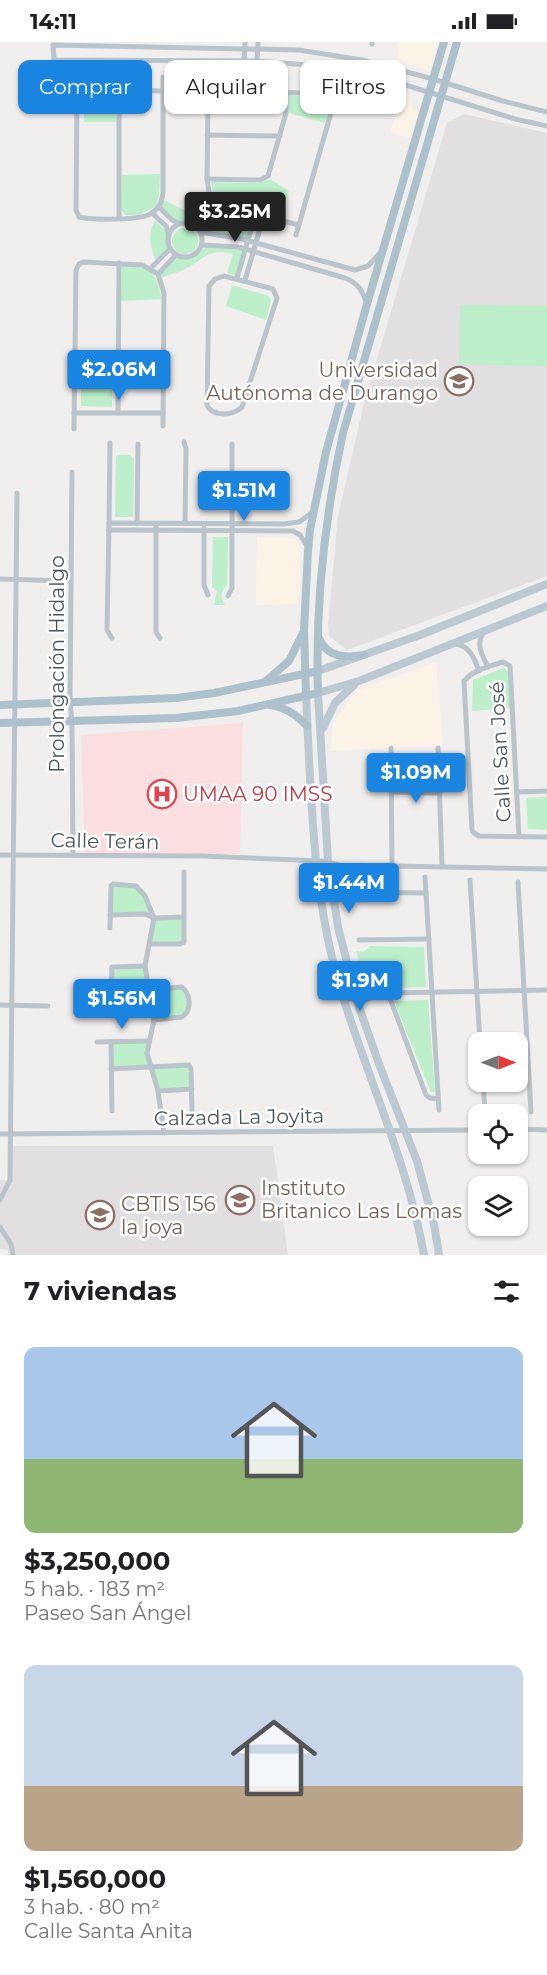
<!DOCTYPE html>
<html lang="es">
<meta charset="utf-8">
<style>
:root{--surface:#fff;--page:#f6f6f6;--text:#202124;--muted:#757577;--accent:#1985e0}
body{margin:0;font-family:Montserrat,sans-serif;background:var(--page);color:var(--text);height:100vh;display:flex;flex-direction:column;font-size:22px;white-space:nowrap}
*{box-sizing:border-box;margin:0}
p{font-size:20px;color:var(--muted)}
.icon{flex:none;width:33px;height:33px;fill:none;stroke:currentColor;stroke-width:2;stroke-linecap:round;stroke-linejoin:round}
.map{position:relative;height:1213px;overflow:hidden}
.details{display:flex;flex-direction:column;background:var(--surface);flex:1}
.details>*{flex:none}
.guide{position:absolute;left:18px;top:18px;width:512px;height:54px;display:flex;gap:12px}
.needle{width:39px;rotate:90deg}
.buttons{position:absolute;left:468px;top:990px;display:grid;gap:12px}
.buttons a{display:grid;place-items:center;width:60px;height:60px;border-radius:12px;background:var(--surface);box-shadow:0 2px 4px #0004;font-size:30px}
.price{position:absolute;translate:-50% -51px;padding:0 14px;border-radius:6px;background:var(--accent);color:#fff;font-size:20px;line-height:39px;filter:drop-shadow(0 2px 3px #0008)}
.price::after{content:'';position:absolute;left:50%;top:36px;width:18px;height:14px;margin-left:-9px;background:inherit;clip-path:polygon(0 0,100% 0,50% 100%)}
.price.on{background:#222;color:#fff}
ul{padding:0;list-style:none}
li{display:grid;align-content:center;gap:12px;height:318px;padding:0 24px}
li span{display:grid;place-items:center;height:186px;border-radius:12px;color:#555}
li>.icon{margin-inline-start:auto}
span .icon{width:108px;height:108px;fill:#fffc;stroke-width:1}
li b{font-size:26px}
h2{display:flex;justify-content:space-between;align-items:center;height:72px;padding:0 24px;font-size:26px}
.tag{padding:0 21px;border-radius:12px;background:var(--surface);box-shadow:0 2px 4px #0004;font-size:21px;line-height:54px}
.tag.on{background:var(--accent);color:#fff}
.status{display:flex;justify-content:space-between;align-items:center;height:42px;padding:0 30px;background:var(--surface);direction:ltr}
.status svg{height:16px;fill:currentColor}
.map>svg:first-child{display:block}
</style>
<div class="status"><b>14:11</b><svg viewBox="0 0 49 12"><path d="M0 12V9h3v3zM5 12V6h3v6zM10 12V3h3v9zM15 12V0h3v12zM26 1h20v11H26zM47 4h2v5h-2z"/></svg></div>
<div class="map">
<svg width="547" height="1213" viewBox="0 0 547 1213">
<rect width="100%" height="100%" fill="#f1eeee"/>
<!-- commercial -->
<g fill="#fcf3e7">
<polygon points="398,0 438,0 430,29 398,18"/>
<polygon points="403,50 408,52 412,64 418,71 410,96 390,90"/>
<polygon points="257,495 286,496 295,497 299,501 301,508 298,562 256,563"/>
<polygon points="436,620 443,703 330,709 333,681 351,655 359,648"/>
</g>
<!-- education -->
<g fill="#e2dfe0">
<polygon points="464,72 547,91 547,534 347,608 329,594 328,584 338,474 365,357 447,81"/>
<polygon points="9,1104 273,1104 288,1213 8,1213 8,1208 0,1207 0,1138 8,1138"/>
</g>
<!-- medical -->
<polygon fill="#fbdedf" points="243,681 240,812 85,813 81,693"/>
<!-- green -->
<g fill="#bcefca">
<polygon points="289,53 333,59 325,81 289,71"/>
<polygon points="84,55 116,56 116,80 84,80"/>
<polygon points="160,132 159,153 156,164 139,173 125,173 121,167 122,133"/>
<polygon points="270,137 289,149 281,174 223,160 214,154 211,140 260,141"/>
<polygon points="164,158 198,175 206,182 240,188 244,172 252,174 247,197 202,189 194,181 175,179 161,165"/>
<path d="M155,178L166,189L168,207L156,219C150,204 147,193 155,178Z"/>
<circle cx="185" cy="199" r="13"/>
<path d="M206,205L244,208L236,234L227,231L233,212C209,207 207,214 189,225C181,230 171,232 162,236L160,232L177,216H192Z"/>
<path d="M122,223C149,226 158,228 161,257L121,259Z"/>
<polygon points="232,243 269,254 271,259 266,278 226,264"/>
<polygon points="460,263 547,264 547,324 459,322"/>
<polygon points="81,339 112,339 112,365 81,364"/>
<polygon points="121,413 129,413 134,417 133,475 115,475 116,414"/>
<path d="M213,495H228L227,544C219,549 221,556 225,563H214L217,549L212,545Z"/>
<polygon points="504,626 508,630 510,666 472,669 473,638"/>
<polygon points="547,755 547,788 528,787 526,756"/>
<polygon points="131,843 144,855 150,872 111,872 112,844"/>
<polygon points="183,876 182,900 151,901 155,877"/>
<path d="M370,904L424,905L426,945L380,946L373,945C368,932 359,922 356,909L364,910Z"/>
<polygon points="144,925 147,952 112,952 113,926"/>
<path d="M182,946C188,957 190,964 181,974L155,977L150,949Z"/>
<polygon points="428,958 435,1050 431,1050 394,959"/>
<polygon points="112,1000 147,1000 149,1024 113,1027"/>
<polygon points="190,1025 191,1046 159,1047 153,1026"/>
</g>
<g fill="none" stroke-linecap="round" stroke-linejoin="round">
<!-- street -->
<g stroke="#b9c4cb" stroke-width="5">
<polyline points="372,2 372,0"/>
<polyline points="244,19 245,0"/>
<polyline points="257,19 258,0"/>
<path d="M163,35V150C162,159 160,166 152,171C141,179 93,178 79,175L76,168L77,50L84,47L163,49"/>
<polyline points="547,70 503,59 433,37 362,18 299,8 53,3 54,18 257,19 332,25 383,36 515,77 547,84"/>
<polyline points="207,93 280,94"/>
<polyline points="207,137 260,138 268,134 286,71 286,50"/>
<polyline points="159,165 172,178 180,182"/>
<polyline points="152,171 166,184 169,193"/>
<polyline points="119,176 119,48"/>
<circle cx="185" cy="198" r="17"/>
<polyline points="299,183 217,162 210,156 207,137 208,52 214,48 304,51 335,57"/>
<polyline points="200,190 242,197 355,228 368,224 380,211"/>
<polyline points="296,193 339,43"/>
<path d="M202,203L238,205L345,236C357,241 362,247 366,260"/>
<polyline points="151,226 170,207"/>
<polyline points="158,232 176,213"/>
<path d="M224,234L273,247L277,256L242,365C233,374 212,375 207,363L209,244L215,237Z"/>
<polyline points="237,236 256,170"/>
<polyline points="245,238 264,173"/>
<polyline points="74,371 163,371"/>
<polyline points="118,371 119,221"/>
<polyline points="74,387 76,228 79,222 83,220 142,223 158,232 164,251 163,384"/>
<polyline points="184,400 186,407 185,482"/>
<polyline points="72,430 70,660 72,680 73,813"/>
<polyline points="109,481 110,401"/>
<polyline points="137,482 138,402"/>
<polyline points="156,485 156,590 160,596"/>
<polyline points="204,486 204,543 208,553"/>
<polyline points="109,488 293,489 300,493 307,504"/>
<polyline points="0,537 70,539"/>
<polyline points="228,554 232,546 232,402"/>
<path d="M484,590C475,602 482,613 488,625"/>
<polyline points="112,596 107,588 109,481 284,482 299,480 313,470"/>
<path d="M456,602C471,605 474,616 479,629"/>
<polyline points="391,706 392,823"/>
<polyline points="438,706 442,824"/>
<polyline points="392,750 440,751"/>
<polyline points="517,750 547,749"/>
<path d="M519,795L510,624L503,620C490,624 473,628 464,639L472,788L474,791L479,794L547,795"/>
<polyline points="0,813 203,814 321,819 340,823 547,827"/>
<polyline points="425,835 439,1068"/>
<polyline points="470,838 480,1000"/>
<polyline points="518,840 531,1070"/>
<polyline points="351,850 426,851"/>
<polyline points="110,873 145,872 154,876 184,875"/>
<polyline points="110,886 111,844 113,842 136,844 145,854 154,876 145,924 154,978 147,1011 158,1049 164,1091"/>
<polyline points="359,898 429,897"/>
<polyline points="150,902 180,902 184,900 184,830"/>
<path d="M148,948L182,945C191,953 192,968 182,975L154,978"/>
<polyline points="342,951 364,948 388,951 547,948"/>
<polyline points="388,951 426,1053 430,1056 438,1057"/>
<polyline points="94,953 149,953"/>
<polyline points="111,953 112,925 145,924"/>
<polyline points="343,956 364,958 386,951"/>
<polyline points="0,963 48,964"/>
<polyline points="97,1000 148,999"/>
<polyline points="111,1000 112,1069"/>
<polyline points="111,1027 189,1023 191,1027 192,1068"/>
<polyline points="483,1040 485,1070"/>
<polyline points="158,1049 192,1047"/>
<polyline points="518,1087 547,1088"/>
<polyline points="0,1092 478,1088"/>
<polyline points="0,1158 10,1138 17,451"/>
<polyline points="0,1185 11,1202 13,1213"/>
</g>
<!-- secondary -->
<g stroke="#bbc9d2" stroke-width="8">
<polyline points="318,629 420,593 547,542"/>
<path d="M306,653C311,753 312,856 342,952C369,1039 408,1122 424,1213"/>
<polyline points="323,686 335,661 354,643"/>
<polyline points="439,1213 434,1182 417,1119 379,1022 357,959 338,885 328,820 318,651 359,639 547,564"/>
</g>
<!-- primary -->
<g stroke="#adc1cd" stroke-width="8">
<path d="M319,596C327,616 346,616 364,613"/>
<polyline points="266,639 289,619 303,591"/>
<polyline points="306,653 304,588 308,509 310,488 326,410 367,262 444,0"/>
<polyline points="0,663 176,656 214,651 318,629"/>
<path d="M270,663C285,665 297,673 307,684"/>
<path d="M0,681L176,676L238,669L318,651C315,561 324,479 343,391L457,0"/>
</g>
</g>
<!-- icons -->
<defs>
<g id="university-ring" transform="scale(1.5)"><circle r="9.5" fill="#fff" stroke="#8d6e63" stroke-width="1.5"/><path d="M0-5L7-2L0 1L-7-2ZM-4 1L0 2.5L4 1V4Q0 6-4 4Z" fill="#8d6e63"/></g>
<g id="hospital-ring" transform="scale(1.5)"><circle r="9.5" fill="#fff" stroke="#e0444e" stroke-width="1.5"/><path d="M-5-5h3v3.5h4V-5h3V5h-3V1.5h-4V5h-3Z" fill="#e0444e"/></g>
<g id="school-ring" transform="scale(1.5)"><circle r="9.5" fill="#fff" stroke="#8d6e63" stroke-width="1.5"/><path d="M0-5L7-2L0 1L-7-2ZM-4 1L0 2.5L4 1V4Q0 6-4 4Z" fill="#8d6e63"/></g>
</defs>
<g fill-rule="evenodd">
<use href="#university-ring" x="459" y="339"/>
<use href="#hospital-ring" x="162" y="752"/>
<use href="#school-ring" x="240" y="1158"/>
<use href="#school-ring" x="100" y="1173"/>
</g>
<g text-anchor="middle" stroke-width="5" stroke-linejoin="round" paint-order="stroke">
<!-- education labels -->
<g font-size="20" fill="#785e54" stroke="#fff" text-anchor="start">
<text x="438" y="335" text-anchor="end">Universidad<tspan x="438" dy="23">Autónoma de Durango</tspan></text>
<text x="261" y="1153">Instituto<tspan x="261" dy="23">Britanico Las Lomas</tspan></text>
<text x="121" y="1169">CBTIS 156<tspan x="121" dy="23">la joya</tspan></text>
</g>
<!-- street labels -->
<g font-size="20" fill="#46545b" stroke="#fff">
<text transform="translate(57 622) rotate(-90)" y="7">Prolongación Hidalgo</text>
<text transform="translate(500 710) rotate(-93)" y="7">Calle San José</text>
<text transform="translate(105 799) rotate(1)" y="7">Calle Terán</text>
<text transform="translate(239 1075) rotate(-1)" y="7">Calzada La Joyita</text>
</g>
<!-- health labels -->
<g font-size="20" fill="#be3a42" stroke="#fff" text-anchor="start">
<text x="183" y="759">UMAA 90 IMSS</text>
</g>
</g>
</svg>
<div class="buttons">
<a><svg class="needle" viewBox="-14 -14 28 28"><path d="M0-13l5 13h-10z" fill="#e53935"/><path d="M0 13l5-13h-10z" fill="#757577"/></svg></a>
<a><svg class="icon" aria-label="locate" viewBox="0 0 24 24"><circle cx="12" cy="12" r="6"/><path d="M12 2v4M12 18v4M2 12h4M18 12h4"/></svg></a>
<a><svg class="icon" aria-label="layers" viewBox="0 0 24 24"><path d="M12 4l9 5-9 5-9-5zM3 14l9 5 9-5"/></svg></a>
</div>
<b class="price on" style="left:235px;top:201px">$3.25M</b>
<b class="price" style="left:119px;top:359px">$2.06M</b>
<b class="price" style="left:244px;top:480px">$1.51M</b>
<b class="price" style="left:416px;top:762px">$1.09M</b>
<b class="price" style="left:349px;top:872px">$1.44M</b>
<b class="price" style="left:360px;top:970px">$1.9M</b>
<b class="price" style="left:122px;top:988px">$1.56M</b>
<div class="guide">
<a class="tag on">Comprar</a>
<a class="tag">Alquilar</a>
<a class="tag">Filtros</a>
</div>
</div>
<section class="details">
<h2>7 viviendas<svg class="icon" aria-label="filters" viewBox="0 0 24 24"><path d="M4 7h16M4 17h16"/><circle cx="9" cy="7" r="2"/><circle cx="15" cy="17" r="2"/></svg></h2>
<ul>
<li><span style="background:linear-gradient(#a9c7e8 60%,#8fb573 0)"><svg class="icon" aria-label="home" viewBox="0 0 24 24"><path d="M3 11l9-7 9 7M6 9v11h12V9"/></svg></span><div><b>$3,250,000</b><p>5 hab. · 183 m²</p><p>Paseo San Ángel</p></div></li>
<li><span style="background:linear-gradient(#c9d6e8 65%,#b9a48a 0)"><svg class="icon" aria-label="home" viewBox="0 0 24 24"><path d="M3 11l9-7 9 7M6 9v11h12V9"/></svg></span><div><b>$1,560,000</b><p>3 hab. · 80 m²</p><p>Calle Santa Anita</p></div></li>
</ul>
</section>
